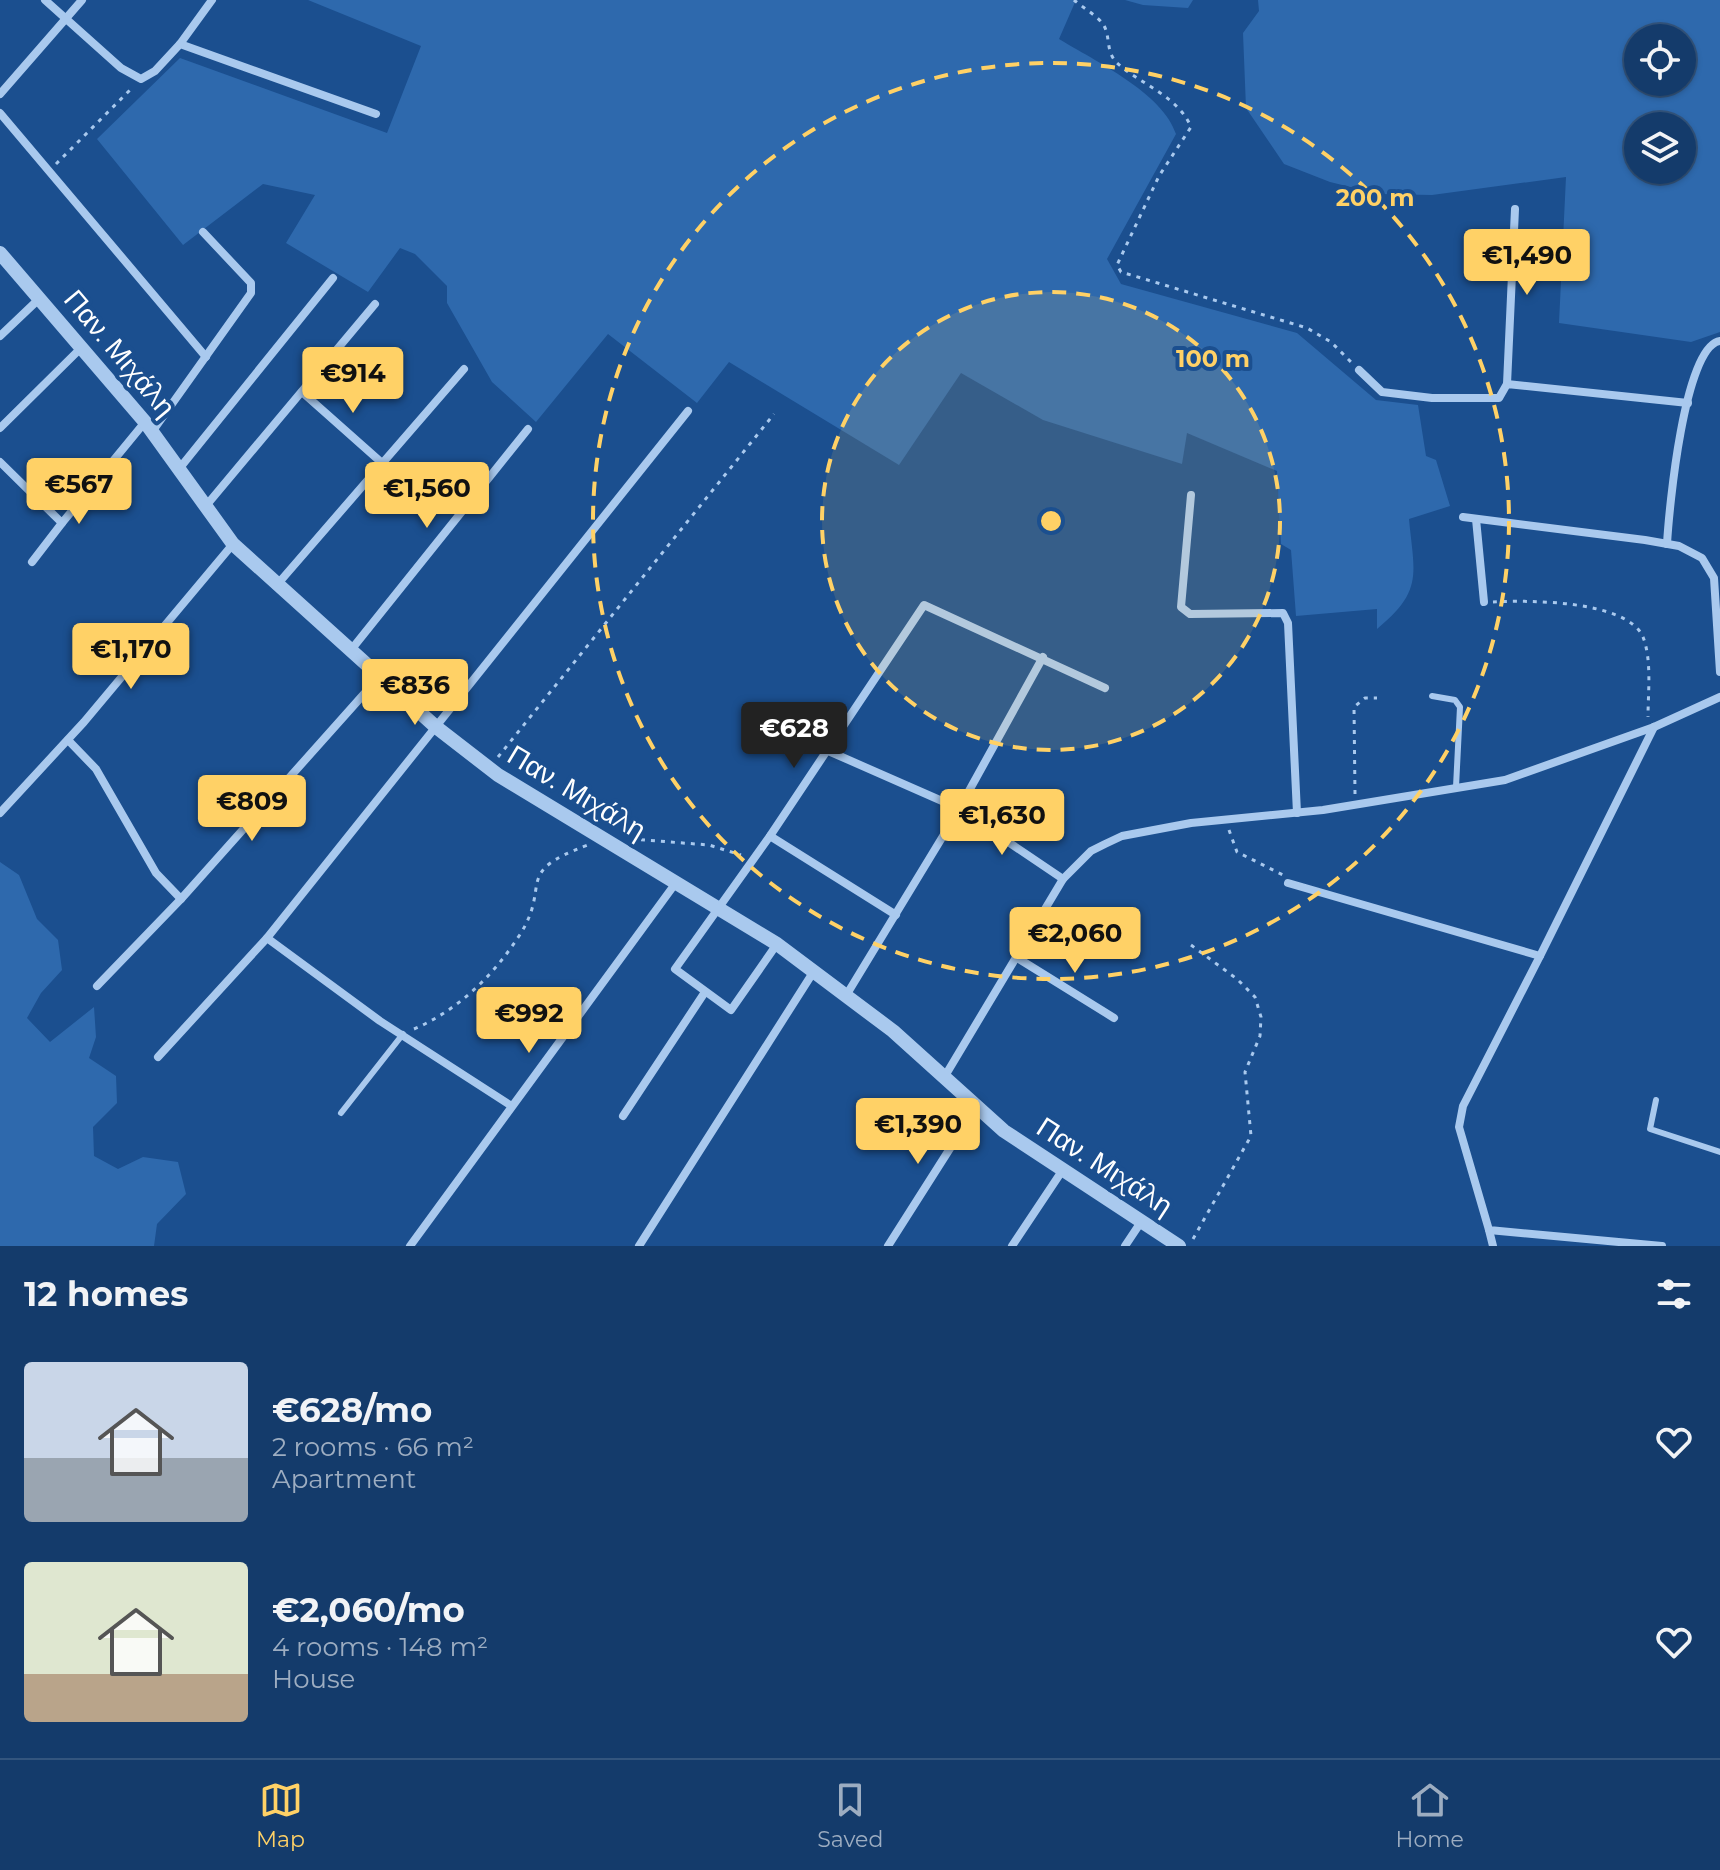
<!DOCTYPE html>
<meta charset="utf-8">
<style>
:root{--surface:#143b6b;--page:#1d4271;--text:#f1f3f6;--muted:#9dadc1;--line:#33557e;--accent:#ffd166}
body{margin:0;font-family:Montserrat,sans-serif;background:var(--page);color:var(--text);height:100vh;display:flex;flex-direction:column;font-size:30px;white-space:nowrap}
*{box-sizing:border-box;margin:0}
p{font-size:26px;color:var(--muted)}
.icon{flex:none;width:44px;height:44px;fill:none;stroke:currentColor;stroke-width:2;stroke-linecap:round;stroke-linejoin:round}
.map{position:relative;height:1246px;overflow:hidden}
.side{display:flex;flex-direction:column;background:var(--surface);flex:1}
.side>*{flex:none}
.buttons{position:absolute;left:1624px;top:24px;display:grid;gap:16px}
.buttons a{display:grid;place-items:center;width:72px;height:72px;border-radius:50%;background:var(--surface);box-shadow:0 2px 6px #0004,0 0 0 2px var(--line);font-size:40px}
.price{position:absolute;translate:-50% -68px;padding:0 18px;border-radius:8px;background:var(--accent);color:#111;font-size:26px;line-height:52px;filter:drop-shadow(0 2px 4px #0008)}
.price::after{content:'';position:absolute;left:50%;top:48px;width:24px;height:18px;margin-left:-12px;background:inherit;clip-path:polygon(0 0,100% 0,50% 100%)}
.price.active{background:#222;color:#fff}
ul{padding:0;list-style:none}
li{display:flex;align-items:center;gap:24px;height:200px;padding:0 24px}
li span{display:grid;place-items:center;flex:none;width:224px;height:160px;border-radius:8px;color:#555}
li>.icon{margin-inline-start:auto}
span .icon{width:96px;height:96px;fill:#fffc;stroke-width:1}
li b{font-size:34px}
h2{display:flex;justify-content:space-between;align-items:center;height:96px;padding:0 24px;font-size:34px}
.menu{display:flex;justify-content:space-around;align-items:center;height:112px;border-top:2px solid var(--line);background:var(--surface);font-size:22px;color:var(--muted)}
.menu a{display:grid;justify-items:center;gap:4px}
.menu .active{color:var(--accent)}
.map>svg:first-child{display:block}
</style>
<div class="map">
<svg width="1720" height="1246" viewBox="0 0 1720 1246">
<rect width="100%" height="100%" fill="#1b4f8f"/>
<!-- green -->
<g fill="#2e69ad" fill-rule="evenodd">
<path d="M308,0H1076L1059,39C1095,61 1163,93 1176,134L1107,259L1121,284L1297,333L1376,400L1418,405L1426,456L1436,460L1450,506L1409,519C1414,573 1424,591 1377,629V609L1296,616L1291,550L1281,544L1277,471L1187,433L1182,464L1043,420L961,373L899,465L729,362L697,403L608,334L536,422L492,382L447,303V286L415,254L400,248L368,292L286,243L315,195L263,184L183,245L97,139L180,58L387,133L421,46Z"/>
<polygon points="1125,0 1193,0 1188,8 1143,5"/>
<path d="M1258,0H1720V332L1691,342L1559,323L1566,177L1432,195L1379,194L1330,182L1284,164L1246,108L1243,33L1259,11ZM1682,38V82H1638V38ZM1682,126V170H1638V126Z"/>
<polygon points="0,862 19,875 37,919 58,940 62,970 41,993 27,1018 50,1042 94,1007 96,1037 89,1058 116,1076 117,1103 93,1127 94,1156 118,1169 143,1157 178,1162 186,1194 157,1224 154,1246 0,1246"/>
</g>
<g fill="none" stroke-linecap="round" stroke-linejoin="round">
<!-- path -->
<g stroke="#a9c9ee" stroke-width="3" stroke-dasharray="4 6" stroke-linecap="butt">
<path d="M1074,0C1082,7 1096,15 1103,24C1111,36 1105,51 1117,63C1140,84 1178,96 1191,127L1159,176L1117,265L1121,272L1307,328L1331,342L1351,362"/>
<polyline points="56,164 133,87"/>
<path d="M1493,602C1528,600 1627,600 1643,637C1652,660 1648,693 1648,717"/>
<polyline points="498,757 774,414"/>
<polyline points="1355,794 1354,707 1365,698 1377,698"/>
<polyline points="1229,830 1237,852 1283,875"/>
<polyline points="631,839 709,845 741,855"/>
<polyline points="1191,945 1237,979 1255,997 1261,1017 1260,1036 1245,1072 1251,1136 1193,1239"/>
<path d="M414,1029C458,1010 493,976 519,936C553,884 511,873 588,845"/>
</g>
<!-- service -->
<g stroke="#a9c9ee" stroke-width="6">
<polyline points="1432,696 1455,700 1460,707 1456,787"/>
<polyline points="1656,1100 1650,1129 1720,1152"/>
<polyline points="341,1113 403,1034"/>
</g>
<!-- minor -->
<g stroke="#a9c9ee" stroke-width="8">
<polyline points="45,0 121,68 141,79 155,71 180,44 376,114"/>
<polyline points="180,44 212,0"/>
<polyline points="0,94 82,0"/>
<polyline points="0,113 206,357"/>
<polyline points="0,336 40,298"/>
<polyline points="1359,370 1382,392 1432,398 1499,398 1507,384 1688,403"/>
<polyline points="1507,384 1515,209"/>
<polyline points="302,392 382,463"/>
<polyline points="0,428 81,348"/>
<polyline points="152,432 251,293 251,283 203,232"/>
<polyline points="0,462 62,523 145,422"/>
<polyline points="179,469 333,278"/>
<polyline points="1191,495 1181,607 1190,614 1283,613 1288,623 1297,813"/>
<polyline points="205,507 375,304"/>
<polyline points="1463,517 1645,540 1679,546 1702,558 1714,578 1720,672"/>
<polyline points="1476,519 1484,602"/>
<path d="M1667,544C1669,510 1684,346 1720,341"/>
<polyline points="32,562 62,523"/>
<polyline points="276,586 464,369"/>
<polyline points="351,650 528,429"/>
<polyline points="68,740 96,769 156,873 181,899"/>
<polyline points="826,750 958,808 1063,879"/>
<polyline points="0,813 84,722 233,544"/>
<polyline points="770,836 896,915"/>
<polyline points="1288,883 1540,956 1654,727"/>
<polyline points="267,938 380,1021 510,1105"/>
<polyline points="777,944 731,1010 675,969 770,836 924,605 1105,688"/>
<polyline points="1540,956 1463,1106 1459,1127 1489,1230 1662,1246"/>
<polyline points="1019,959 1114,1018"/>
<polyline points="97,986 181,899 380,676"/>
<polyline points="847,994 954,818 1043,657"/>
<polyline points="158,1057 267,938 688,411"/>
<polyline points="945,1076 1063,879 1091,851 1105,844 1122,836 1191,823 1323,810 1505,780 1654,727 1720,697"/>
<polyline points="623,1116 705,992"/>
<polyline points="1489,1230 1493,1246"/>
<polyline points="410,1246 675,884"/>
<polyline points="639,1246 814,971"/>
<polyline points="888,1246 977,1106"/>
<polyline points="1012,1246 1062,1171"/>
<polyline points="1125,1246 1141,1222"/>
</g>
<!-- tertiary -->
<polyline stroke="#a9c9ee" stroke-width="14" points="0,253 145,422 233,544 436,727 498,775 777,944 893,1031 1004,1131 1179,1246"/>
</g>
<!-- distance rings -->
<circle cx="1051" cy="521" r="229" fill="#ffd166" fill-opacity=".12"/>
<g fill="none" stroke="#ffd166" stroke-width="4" stroke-dasharray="14 10">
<circle cx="1051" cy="521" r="229"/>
<circle cx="1051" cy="521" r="458"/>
</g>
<g text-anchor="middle" stroke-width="8" stroke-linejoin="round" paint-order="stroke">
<!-- street labels -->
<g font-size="28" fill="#fff" stroke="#1b4f8f">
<text transform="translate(120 353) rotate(50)" y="10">Παν. Μιχάλη</text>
<text transform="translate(577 792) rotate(31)" y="10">Παν. Μιχάλη</text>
<text transform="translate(1105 1166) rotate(33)" y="10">Παν. Μιχάλη</text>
</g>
</g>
<circle cx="1051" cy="521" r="12" fill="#ffd166" stroke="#1b4f8f" stroke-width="4"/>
<g font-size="24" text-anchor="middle" font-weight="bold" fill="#ffd166" stroke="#1b4f8f" stroke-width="8" stroke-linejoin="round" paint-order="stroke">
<text x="1375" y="206">200 m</text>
<text x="1213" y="367">100 m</text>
</g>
</svg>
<div class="buttons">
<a><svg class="icon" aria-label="locate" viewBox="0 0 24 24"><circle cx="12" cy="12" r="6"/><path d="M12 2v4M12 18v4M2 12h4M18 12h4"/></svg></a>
<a><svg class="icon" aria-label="layers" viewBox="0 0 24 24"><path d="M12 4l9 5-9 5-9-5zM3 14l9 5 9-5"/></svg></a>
</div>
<b class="price" style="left:1527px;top:297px">€1,490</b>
<b class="price" style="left:353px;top:415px">€914</b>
<b class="price" style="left:79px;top:526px">€567</b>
<b class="price" style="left:427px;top:530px">€1,560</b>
<b class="price" style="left:131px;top:691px">€1,170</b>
<b class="price" style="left:415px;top:727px">€836</b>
<b class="price active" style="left:794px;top:770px">€628</b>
<b class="price" style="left:252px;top:843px">€809</b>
<b class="price" style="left:1002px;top:857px">€1,630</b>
<b class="price" style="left:1075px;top:975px">€2,060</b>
<b class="price" style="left:529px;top:1055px">€992</b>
<b class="price" style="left:918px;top:1166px">€1,390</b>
</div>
<section class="side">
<h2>12 homes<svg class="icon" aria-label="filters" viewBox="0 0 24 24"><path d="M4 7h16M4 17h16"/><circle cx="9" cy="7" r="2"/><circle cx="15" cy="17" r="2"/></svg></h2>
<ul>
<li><span style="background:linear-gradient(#c9d6e8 60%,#9aa5b1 0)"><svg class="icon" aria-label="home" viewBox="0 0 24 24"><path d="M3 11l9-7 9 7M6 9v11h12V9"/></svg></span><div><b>€628/mo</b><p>2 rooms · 66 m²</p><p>Apartment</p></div><svg class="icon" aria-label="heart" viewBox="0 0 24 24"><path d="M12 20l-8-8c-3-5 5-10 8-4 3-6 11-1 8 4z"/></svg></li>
<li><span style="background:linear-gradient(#dfe7d0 70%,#b9a48a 0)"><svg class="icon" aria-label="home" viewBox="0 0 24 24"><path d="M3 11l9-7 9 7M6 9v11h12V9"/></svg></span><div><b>€2,060/mo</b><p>4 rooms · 148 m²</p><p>House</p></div><svg class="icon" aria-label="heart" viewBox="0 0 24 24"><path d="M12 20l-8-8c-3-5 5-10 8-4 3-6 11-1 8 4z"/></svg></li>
</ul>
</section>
<nav class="menu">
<a class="active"><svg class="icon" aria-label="map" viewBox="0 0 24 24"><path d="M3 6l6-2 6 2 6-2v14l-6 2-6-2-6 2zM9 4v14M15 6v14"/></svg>Map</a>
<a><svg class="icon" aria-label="saved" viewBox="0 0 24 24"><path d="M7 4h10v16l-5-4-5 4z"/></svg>Saved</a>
<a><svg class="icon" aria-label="home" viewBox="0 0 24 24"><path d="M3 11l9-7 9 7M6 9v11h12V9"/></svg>Home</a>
</nav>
